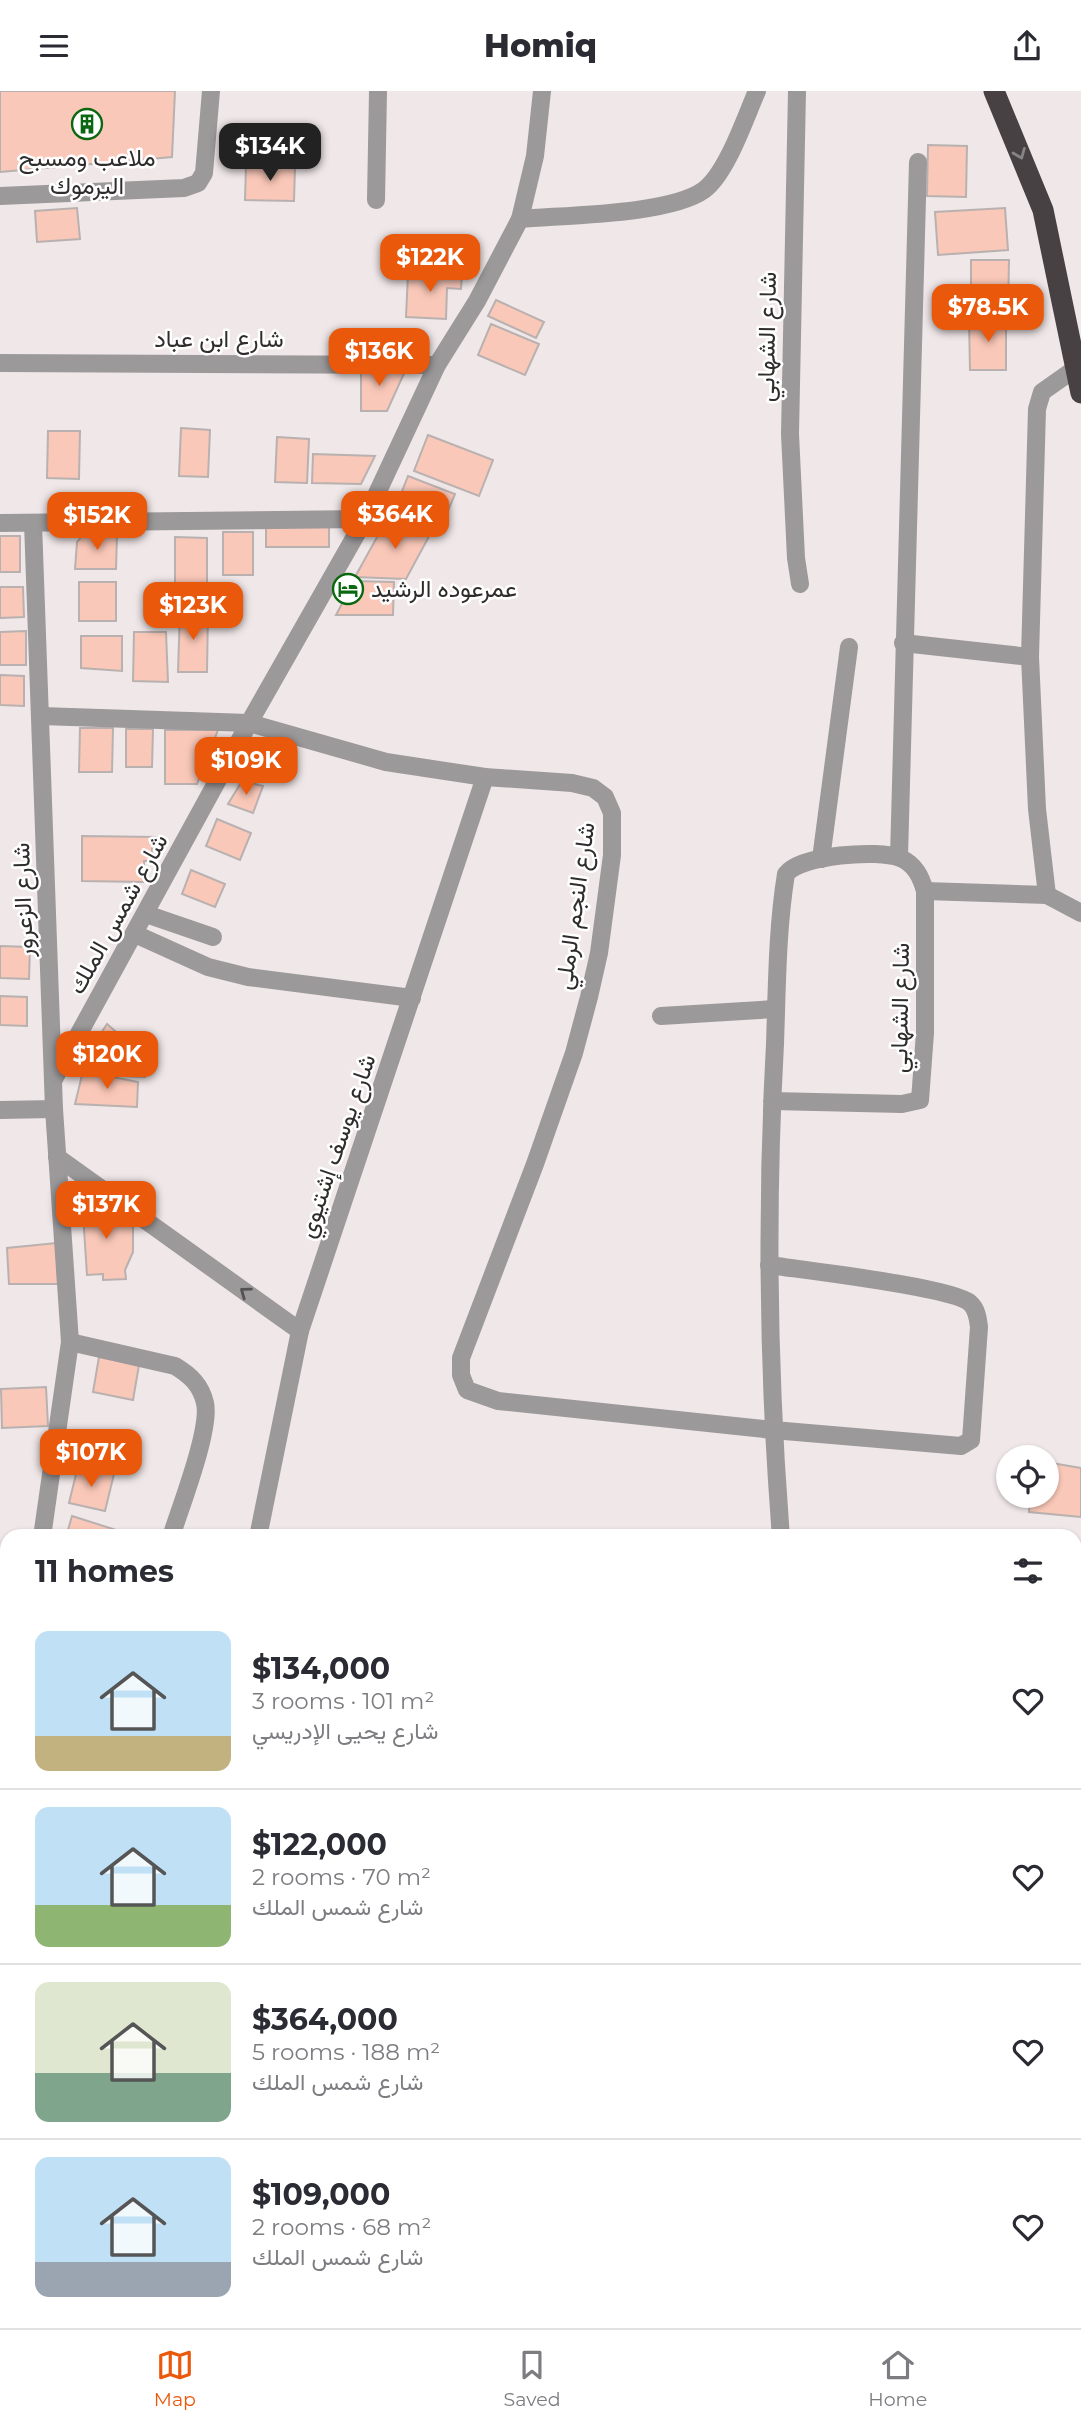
<!DOCTYPE html>
<meta charset="utf-8">
<style>
:root{--surface:#fff;--page:#f2f2f3;--text:#2b2b33;--muted:#7c7c81;--line:#e1e1e2;--accent:#ea580c}
body{margin:0;font-family:Montserrat,Vazirmatn,sans-serif;background:var(--page);color:var(--text);height:100vh;display:flex;flex-direction:column;font-size:26px;white-space:nowrap}
*{box-sizing:border-box;margin:0}
p{font-size:23px;color:var(--muted)}
.icon{flex:none;width:38px;height:38px;fill:none;stroke:currentColor;stroke-width:2;stroke-linecap:round;stroke-linejoin:round}
.map{position:relative;flex:1;overflow:hidden}
.details{position:absolute;left:0px;top:1438px;width:1082px;height:800px;display:flex;flex-direction:column;background:var(--surface);border-radius:21px 21px 0 0;box-shadow:0 2px 5px #0004}
.details>*{flex:none}
.controls{position:absolute;left:996px;top:1354px;display:grid;gap:14px}
.controls a{display:grid;place-items:center;width:63px;height:63px;border-radius:50%;background:var(--surface);box-shadow:0 2px 5px #0004;font-size:35px}
.price{position:absolute;translate:-50% -60px;padding:0 16px;border-radius:14px;background:var(--accent);color:#fff;font-size:23px;line-height:46px;filter:drop-shadow(0 2px 4px #0008)}
.price::after{content:'';position:absolute;left:50%;top:42px;width:21px;height:16px;margin-left:-10px;background:inherit;clip-path:polygon(0 0,100% 0,50% 100%)}
.price.current{background:#222;color:#fff}
ul{padding:0;list-style:none}
li{display:flex;align-items:center;gap:21px;height:175px;padding:0 35px}
li+li{border-top:2px solid var(--line)}
li span{display:grid;place-items:center;flex:none;width:196px;height:140px;border-radius:14px;color:#555}
li>.icon{margin-inline-start:auto}
span .icon{width:84px;height:84px;fill:#fffc;stroke-width:1}
li b{font-size:30px}
h2{display:flex;justify-content:space-between;align-items:center;height:84px;padding:0 35px;font-size:30px}
header{display:flex;justify-content:space-between;align-items:center;height:91px;padding:0 35px;background:var(--surface);font-size:32px;font-weight:800}
.dock{display:flex;justify-content:space-around;align-items:center;height:98px;border-top:2px solid var(--line);background:var(--surface);font-size:19px;color:var(--muted)}
.dock a{display:grid;justify-items:center;gap:4px}
.dock .current{color:var(--accent)}
.map>svg:first-child{display:block}
</style>
<header><svg class="icon" aria-label="menu" viewBox="0 0 24 24"><path d="M4 6h16M4 12h16M4 18h16"/></svg>Homiq<svg class="icon" aria-label="share" viewBox="0 0 24 24"><path d="M12 15V3M7 8l5-5 5 5M5 13v7h14v-7"/></svg></header>
<div class="map">
<svg width="1081" height="2237" viewBox="0 0 1081 2237">
<rect width="100%" height="100%" fill="#f0e7e8"/>
<!-- building -->
<g fill="#fac8b9" stroke="#b9b1af" stroke-width="2">
<polygon points="0,0 175,0 172,66 0,81"/>
<polygon points="928,54 967,55 966,106 927,105"/>
<polygon points="246,74 295,75 294,110 245,109"/>
<polygon points="77,117 80,148 37,151 35,120"/>
<polygon points="1005,117 1008,159 938,164 935,121"/>
<polygon points="971,169 1009,169 1008,218 971,218"/>
<polygon points="408,182 462,183 461,198 447,197 446,228 406,226"/>
<polygon points="496,209 544,231 536,247 488,225"/>
<polygon points="1006,227 1006,279 970,279 969,228"/>
<polygon points="491,233 539,253 525,284 478,264"/>
<polygon points="406,278 387,320 361,320 361,279"/>
<polygon points="181,337 210,339 208,386 179,385"/>
<polygon points="48,340 80,340 79,388 47,387"/>
<polygon points="428,344 493,369 479,405 414,380"/>
<polygon points="277,346 309,348 307,392 275,391"/>
<polygon points="313,363 375,365 361,393 312,392"/>
<polygon points="408,385 455,403 440,439 394,421"/>
<polygon points="387,428 433,438 406,488 355,486"/>
<polygon points="329,432 329,456 266,456 266,433"/>
<rect x="223" y="441" width="30" height="43"/>
<polygon points="84,443 117,444 116,478 75,478 77,451"/>
<rect x="0" y="445" width="20" height="36"/>
<polygon points="175,446 207,447 207,503 175,503"/>
<polygon points="354,490 394,491 393,524 336,524"/>
<rect x="79" y="491" width="37" height="39"/>
<polygon points="0,496 23,496 24,526 0,527"/>
<polygon points="180,520 208,521 207,581 178,581"/>
<polygon points="26,540 26,574 0,574 0,541"/>
<polygon points="134,541 166,541 168,591 133,590"/>
<polygon points="81,545 122,545 122,580 81,577"/>
<polygon points="0,584 24,585 24,615 0,614"/>
<polygon points="80,637 113,637 112,681 79,681"/>
<polygon points="126,638 153,638 152,676 126,676"/>
<polygon points="165,639 218,639 197,693 165,693"/>
<polygon points="242,690 263,695 253,722 228,713"/>
<polygon points="217,728 251,742 240,769 206,755"/>
<polygon points="82,745 157,746 157,757 152,757 152,770 144,770 144,791 82,790"/>
<polygon points="191,779 225,793 215,816 182,803"/>
<polygon points="0,855 30,856 29,888 0,887"/>
<polygon points="0,905 27,906 27,935 0,934"/>
<polygon points="107,933 129,952 149,956 145,986 121,985 86,965"/>
<polygon points="83,980 138,991 137,1016 75,1013"/>
<polygon points="82,1107 101,1107 101,1117 133,1135 133,1161 125,1179 126,1188 103,1189 103,1183 87,1184"/>
<polygon points="56,1152 58,1193 9,1193 7,1157"/>
<polygon points="99,1266 139,1274 133,1309 93,1301"/>
<polygon points="46,1296 48,1335 2,1337 1,1298"/>
<polygon points="1046,1371 1081,1377 1081,1426 1029,1421 1030,1405 1046,1405"/>
<polygon points="78,1375 114,1383 105,1420 69,1412"/>
<polygon points="72,1425 132,1444 132,1446 66,1446"/>
<polygon points="7,1911 7,1947 1,1946"/>
<polygon points="0,2042 7,2043 7,2078 0,2077"/>
</g>
<g fill="none" stroke-linecap="round" stroke-linejoin="round">
<!-- minor -->
<g stroke="#9c999b" stroke-width="18">
<polyline points="797,0 790,343 796,467 800,493"/>
<polyline points="0,105 184,97 198,92 204,82 211,0"/>
<polyline points="376,109 378,0"/>
<path d="M520,128C565,124 669,124 704,99C727,82 745,27 757,0"/>
<polyline points="0,272 437,274"/>
<polyline points="1076,277 1042,301 1037,318 1030,566 1037,718 1047,804 1081,822"/>
<polyline points="0,432 365,428"/>
<polyline points="33,432 54,1018 70,1251 42,1446"/>
<polyline points="903,552 1030,566"/>
<path d="M41,625L249,632L386,671L485,686L572,692L593,697L605,706L612,722V764L599,862L589,906L574,962L535,1073L461,1267V1284L467,1299L498,1310L773,1339L961,1355L971,1349L979,1236C978,1228 977,1218 970,1212C952,1196 802,1179 769,1174"/>
<polyline points="899,766 918,71"/>
<polyline points="821,768 849,556"/>
<polyline points="925,800 1047,804"/>
<polyline points="146,823 213,846"/>
<polyline points="135,843 208,876 248,886 412,907"/>
<polyline points="661,925 776,918"/>
<polyline points="53,990 249,632 365,428 437,274 477,210 520,128 535,65 542,0"/>
<path d="M772,1010L902,1013L920,1009L925,942V800C921,786 915,773 900,767C878,758 801,764 786,783C777,838 777,897 775,953C766,1117 768,1282 781,1446"/>
<polyline points="0,1019 54,1018"/>
<polyline points="57,1066 300,1240"/>
<path d="M70,1251L175,1275C190,1284 201,1294 205,1312C211,1338 180,1417 171,1446"/>
<polyline points="258,1446 300,1240 485,686"/>
<polyline points="1074,1541 1081,1542"/>
<polyline points="0,1585 7,1585"/>
<polyline points="0,1650 7,1651"/>
<polyline points="1074,1788 1081,1788"/>
<polyline points="0,1885 7,1886"/>
<polyline points="1074,1951 1081,1951"/>
<polyline points="0,2032 7,2033"/>
<polyline points="1074,2109 1081,2109"/>
<polyline points="0,2194 7,2194"/>
<polyline points="0,2219 7,2219"/>
<polyline points="126,2231 182,2237"/>
<polyline points="382,2231 476,2237"/>
<polyline points="1080,2237 1081,2236"/>
</g>
<!-- highway -->
<polyline stroke="#474144" stroke-width="21" points="994,0 1043,119 1081,302"/>
</g>
<!-- one-way arrows -->
<defs><path id="oneway-chevron" d="M-2-3.5L2.5 0L-2 3.5" fill="none" stroke-width="1.6" stroke-linecap="round" stroke-linejoin="round" transform="scale(1.75)"/></defs>
<use stroke="#878485" href="#oneway-chevron" transform="translate(1020 63) rotate(68)"/>
<use stroke="#555253" href="#oneway-chevron" transform="translate(245 1201) rotate(-144)"/>
<!-- icons -->
<defs>
<g id="building-ring" transform="scale(1.575)"><circle r="9.5" fill="#fff" stroke="#0b6811" stroke-width="1.5"/><path d="M-4-6H4V6H1V3H-1V6H-4ZM-2.5-4.3h1.7v1.8h-1.7ZM.8-4.3h1.7v1.8H.8ZM-2.5-1h1.7V.8h-1.7ZM.8-1h1.7V.8H.8Z" fill="#0b6811"/></g>
<g id="hotel-ring" transform="scale(1.575)"><circle r="9.5" fill="#fff" stroke="#0b6811" stroke-width="1.5"/><path d="M-6-4.5h1.5V1H6V5H4.5V3h-9V5H-6ZM-4 0a1.8 1.8 0 1 1 3.6 0ZM.5 0V-2.5h3Q6-2.5 6 0Z" fill="#0b6811"/></g>
</defs>
<g fill-rule="evenodd">
<use href="#building-ring" x="87" y="33"/>
<use href="#hotel-ring" x="348" y="498"/>
</g>
<g text-anchor="middle" stroke-width="5" stroke-linejoin="round" paint-order="stroke">
<!-- poi labels -->
<g font-size="24" fill="#2f2c2c" stroke="#fff">
<text x="87" y="75">ملاعب ومسبح<tspan x="87" dy="28">اليرموك</tspan></text>
<text x="371" y="506" text-anchor="start">عمرعوده الرشيد</text>
</g>
<!-- street labels -->
<g font-size="24" fill="#2f2c2c" stroke="#fff">
<text transform="translate(767 246) rotate(-89)" y="8">شارع الشهابي</text>
<text x="219" y="256">شارع ابن عباد</text>
<text transform="translate(23 809) rotate(-92)" y="8">شارع الزعرور</text>
<text transform="translate(575 815) rotate(-82)" y="8">شارع النجم الرملي</text>
<text transform="translate(118 823) rotate(-61)" y="8">شارع شمس الملك</text>
<text transform="translate(900 917) rotate(-89)" y="8">شارع الشهابي</text>
<text transform="translate(337 1055) rotate(-71)" y="8">شارع يوسف إشتيوي</text>
</g>
</g>
</svg>
<div class="controls">
<a><svg class="icon" aria-label="locate" viewBox="0 0 24 24"><circle cx="12" cy="12" r="6"/><path d="M12 2v4M12 18v4M2 12h4M18 12h4"/></svg></a>
</div>
<b class="price current" style="left:270px;top:92px">$134K</b>
<b class="price" style="left:430px;top:203px">$122K</b>
<b class="price" style="left:988px;top:253px">$78.5K</b>
<b class="price" style="left:379px;top:297px">$136K</b>
<b class="price" style="left:395px;top:460px">$364K</b>
<b class="price" style="left:97px;top:461px">$152K</b>
<b class="price" style="left:193px;top:551px">$123K</b>
<b class="price" style="left:246px;top:706px">$109K</b>
<b class="price" style="left:107px;top:1000px">$120K</b>
<b class="price" style="left:106px;top:1150px">$137K</b>
<b class="price" style="left:91px;top:1398px">$107K</b>
<section class="details">
<h2>11 homes<svg class="icon" aria-label="filters" viewBox="0 0 24 24"><path d="M4 7h16M4 17h16"/><circle cx="9" cy="7" r="2"/><circle cx="15" cy="17" r="2"/></svg></h2>
<ul>
<li><span style="background:linear-gradient(#bfe0f5 75%,#c2b280 0)"><svg class="icon" aria-label="home" viewBox="0 0 24 24"><path d="M3 11l9-7 9 7M6 9v11h12V9"/></svg></span><div><b>$134,000</b><p>3 rooms · 101 m²</p><p>شارع يحيى الإدريسي</p></div><svg class="icon" aria-label="heart" viewBox="0 0 24 24"><path d="M12 20l-8-8c-3-5 5-10 8-4 3-6 11-1 8 4z"/></svg></li>
<li><span style="background:linear-gradient(#bfe0f5 70%,#8fb573 0)"><svg class="icon" aria-label="home" viewBox="0 0 24 24"><path d="M3 11l9-7 9 7M6 9v11h12V9"/></svg></span><div><b>$122,000</b><p>2 rooms · 70 m²</p><p>شارع شمس الملك</p></div><svg class="icon" aria-label="heart" viewBox="0 0 24 24"><path d="M12 20l-8-8c-3-5 5-10 8-4 3-6 11-1 8 4z"/></svg></li>
<li><span style="background:linear-gradient(#dfe7d0 65%,#7fa58c 0)"><svg class="icon" aria-label="home" viewBox="0 0 24 24"><path d="M3 11l9-7 9 7M6 9v11h12V9"/></svg></span><div><b>$364,000</b><p>5 rooms · 188 m²</p><p>شارع شمس الملك</p></div><svg class="icon" aria-label="heart" viewBox="0 0 24 24"><path d="M12 20l-8-8c-3-5 5-10 8-4 3-6 11-1 8 4z"/></svg></li>
<li><span style="background:linear-gradient(#bfe0f5 75%,#9aa5b1 0)"><svg class="icon" aria-label="home" viewBox="0 0 24 24"><path d="M3 11l9-7 9 7M6 9v11h12V9"/></svg></span><div><b>$109,000</b><p>2 rooms · 68 m²</p><p>شارع شمس الملك</p></div><svg class="icon" aria-label="heart" viewBox="0 0 24 24"><path d="M12 20l-8-8c-3-5 5-10 8-4 3-6 11-1 8 4z"/></svg></li>
</ul>
</section>
</div>
<nav class="dock">
<a class="current"><svg class="icon" aria-label="map" viewBox="0 0 24 24"><path d="M3 6l6-2 6 2 6-2v14l-6 2-6-2-6 2zM9 4v14M15 6v14"/></svg>Map</a>
<a><svg class="icon" aria-label="saved" viewBox="0 0 24 24"><path d="M7 4h10v16l-5-4-5 4z"/></svg>Saved</a>
<a><svg class="icon" aria-label="home" viewBox="0 0 24 24"><path d="M3 11l9-7 9 7M6 9v11h12V9"/></svg>Home</a>
</nav>
